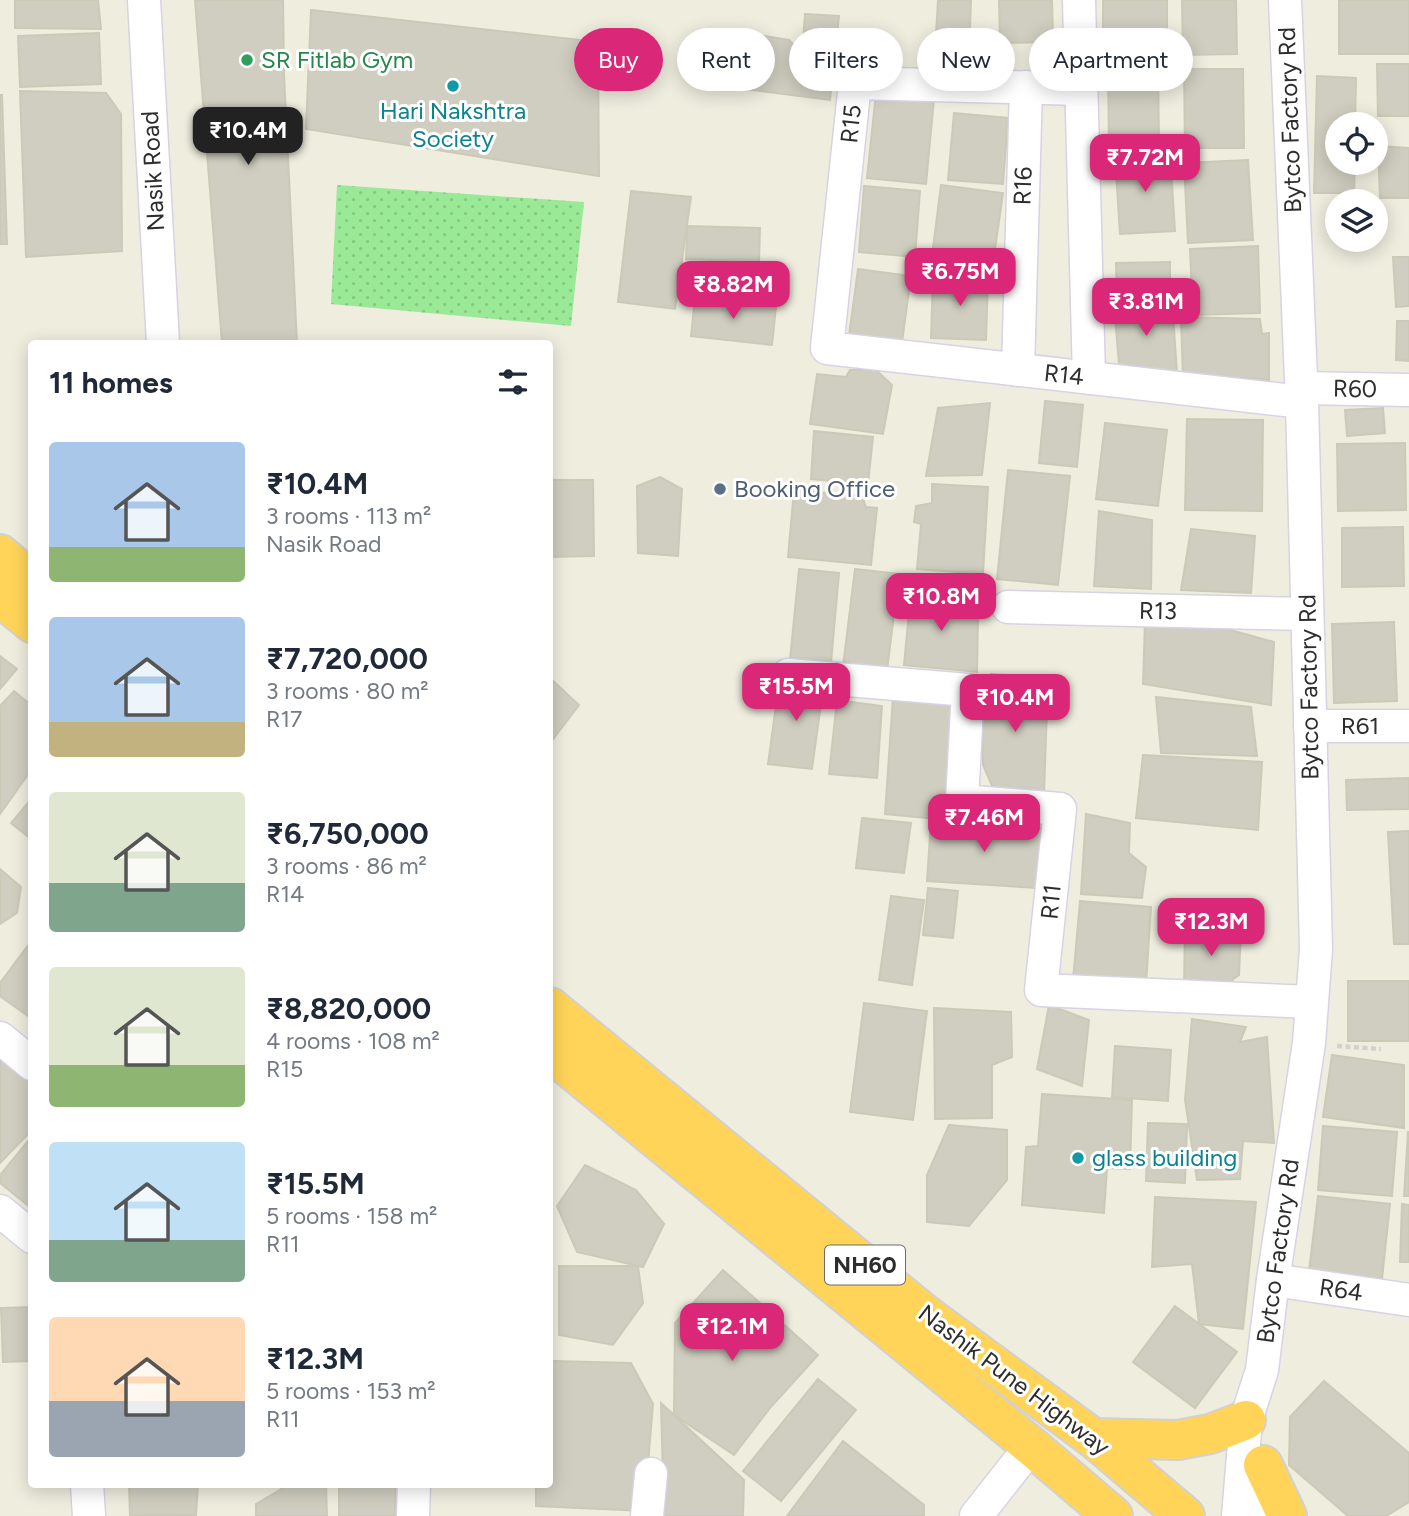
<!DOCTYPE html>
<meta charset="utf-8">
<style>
:root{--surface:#fff;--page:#f2f2f3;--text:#1f2937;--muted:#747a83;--accent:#db2777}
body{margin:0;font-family:Figtree,sans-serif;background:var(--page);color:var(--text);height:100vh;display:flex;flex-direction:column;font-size:26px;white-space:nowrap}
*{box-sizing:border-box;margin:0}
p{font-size:23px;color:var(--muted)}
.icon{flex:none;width:38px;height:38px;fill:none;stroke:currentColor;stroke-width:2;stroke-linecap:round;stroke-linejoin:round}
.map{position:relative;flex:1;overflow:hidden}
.drawer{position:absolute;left:28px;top:340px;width:525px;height:1148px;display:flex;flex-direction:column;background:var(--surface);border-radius:7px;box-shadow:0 4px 18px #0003}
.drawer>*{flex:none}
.guide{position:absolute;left:574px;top:28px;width:665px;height:63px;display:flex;gap:14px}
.controls{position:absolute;left:1325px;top:112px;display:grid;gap:14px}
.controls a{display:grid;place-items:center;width:63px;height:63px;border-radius:50%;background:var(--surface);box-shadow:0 4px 18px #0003;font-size:35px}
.price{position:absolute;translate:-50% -60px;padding:0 16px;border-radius:14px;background:var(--accent);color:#fff;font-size:23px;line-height:46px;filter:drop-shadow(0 2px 4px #0008)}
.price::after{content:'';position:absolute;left:50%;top:42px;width:21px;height:16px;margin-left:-10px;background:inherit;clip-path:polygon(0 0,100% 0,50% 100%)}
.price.current{background:#222;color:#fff}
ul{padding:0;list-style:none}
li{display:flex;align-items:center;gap:21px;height:175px;padding:0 21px}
li span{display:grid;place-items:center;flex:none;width:196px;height:140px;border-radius:7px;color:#555}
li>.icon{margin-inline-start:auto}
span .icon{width:84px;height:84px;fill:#fffc;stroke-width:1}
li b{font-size:30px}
h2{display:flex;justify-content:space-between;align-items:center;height:84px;padding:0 21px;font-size:30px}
.pill{padding:0 24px;border-radius:32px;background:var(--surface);box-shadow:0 4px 18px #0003;font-size:24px;line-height:63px}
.pill.current{background:var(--accent);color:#fff}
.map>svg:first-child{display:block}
</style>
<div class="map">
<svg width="1409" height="1516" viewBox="0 0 1409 1516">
<defs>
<pattern id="grass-dots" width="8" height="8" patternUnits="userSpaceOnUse" patternTransform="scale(1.75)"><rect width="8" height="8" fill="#9ae997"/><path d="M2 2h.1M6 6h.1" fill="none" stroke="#85c882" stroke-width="1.8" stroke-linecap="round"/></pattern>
</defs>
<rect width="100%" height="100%" fill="#efedde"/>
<!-- grass -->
<polygon fill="url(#grass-dots)" points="337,185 584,202 571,326 331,304"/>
<!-- building -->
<g fill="#cfcec0" stroke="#cbcab7" stroke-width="2">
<polygon points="15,0 98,0 101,29 15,28"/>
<polygon points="195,0 283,0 284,74 297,343 222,343"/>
<polygon points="938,0 971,0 969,54 935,52"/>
<polygon points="999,0 1052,0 1053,42 1000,43"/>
<rect x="1103" y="0" width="64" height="63"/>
<polygon points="1182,0 1236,0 1237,54 1183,55"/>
<rect x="1339" y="0" width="70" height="54"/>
<polygon points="311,10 598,42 599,176 306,129"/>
<polygon points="805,14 839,16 830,100 714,85 722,29 789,40 802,54"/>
<polygon points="99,33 101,84 20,87 18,36"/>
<polygon points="1377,64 1409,64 1409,116 1378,116"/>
<polygon points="1184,69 1243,69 1244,148 1185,148"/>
<polygon points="1158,70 1159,142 1109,143 1108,71"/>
<polygon points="1317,76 1356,78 1355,124 1337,124 1337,163 1355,163 1354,193 1314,193"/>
<polygon points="20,91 106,93 121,114 122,251 26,257"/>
<polygon points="876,93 934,99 926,184 867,178"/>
<polygon points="0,95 2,95 7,244 0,244"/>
<polygon points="954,113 1008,118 1003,184 948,180"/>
<polygon points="1378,146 1409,148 1409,198 1380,198"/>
<polygon points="1170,153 1175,231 1120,234 1115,156"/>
<polygon points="1248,160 1253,240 1188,243 1184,163"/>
<polygon points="941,185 1003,193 994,256 933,248"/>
<polygon points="864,186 920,191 915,257 859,252"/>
<polygon points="631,191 691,197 675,309 618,302"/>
<polygon points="687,226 760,228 759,262 686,259"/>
<polygon points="1258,246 1260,313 1193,315 1190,249"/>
<polygon points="1393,257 1409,257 1409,306 1396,307"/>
<polygon points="1170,262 1170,296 1117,297 1116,263"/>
<polygon points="858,269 911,276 901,350 848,343"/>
<polygon points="933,277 988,278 986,340 931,338"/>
<polygon points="695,298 776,307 772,345 691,336"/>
<polygon points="1172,300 1177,373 1120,377 1114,304"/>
<polygon points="1181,317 1260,319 1262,334 1269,333 1269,380 1254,378 1183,379"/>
<polygon points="1397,321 1409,321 1409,361 1396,360"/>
<polygon points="850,370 876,370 892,385 883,434 810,424 817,374 846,377"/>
<polygon points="1045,401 1083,405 1077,467 1039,463"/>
<polygon points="990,403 982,475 926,476 938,408"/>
<polygon points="1383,408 1385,433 1347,436 1345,410"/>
<polygon points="1187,419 1263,420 1262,511 1185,510"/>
<polygon points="1105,423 1167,430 1158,506 1096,499"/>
<polygon points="814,431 873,437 868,484 811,479"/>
<polygon points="1405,443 1406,510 1338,511 1337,444"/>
<polygon points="1008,470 1070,476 1058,585 997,579"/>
<polygon points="660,477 682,489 678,556 638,553 637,486"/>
<polygon points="550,480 593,480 594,556 550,557"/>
<polygon points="932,484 988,487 983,574 917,569 921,524 914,522 916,506 932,503"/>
<polygon points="794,490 862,496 866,507 877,508 871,565 788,557"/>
<polygon points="1099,511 1152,520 1151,589 1094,586"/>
<polygon points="1403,527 1404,586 1342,587 1342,528"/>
<polygon points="1191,529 1255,536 1251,593 1181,590"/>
<polygon points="799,569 839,573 831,663 790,659"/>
<polygon points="855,569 899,574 886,679 842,674"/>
<polygon points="911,591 970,598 966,612 978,617 977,672 904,665"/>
<polygon points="1145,621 1213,625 1274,642 1271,705 1143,684"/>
<polygon points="1394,622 1397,701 1334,703 1332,624"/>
<polygon points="0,656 17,669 0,689"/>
<polygon points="991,674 1048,678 1044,794 996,795 983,765 982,691 990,691"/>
<polygon points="780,676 824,682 812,769 768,764"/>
<polygon points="550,678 579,705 550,743"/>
<polygon points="14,691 32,706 32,769 0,814 0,706"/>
<polygon points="893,697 959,701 947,820 885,814"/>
<polygon points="1156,697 1251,707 1257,756 1161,753"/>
<polygon points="837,700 882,706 877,778 829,774"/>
<polygon points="1143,755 1262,762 1258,830 1136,818"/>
<polygon points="1409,778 1409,809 1347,810 1346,780"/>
<polygon points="32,798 32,840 11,823"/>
<polygon points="1086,814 1130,823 1129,853 1146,867 1142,898 1081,894"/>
<polygon points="862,818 911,823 904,873 856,868"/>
<polygon points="931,821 1041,828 1036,888 927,881"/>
<polygon points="1409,831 1409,944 1394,944 1388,832"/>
<polygon points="0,869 21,887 17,913 0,924"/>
<polygon points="928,888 958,891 953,938 923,935"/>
<polygon points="891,896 924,900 912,985 879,980"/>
<polygon points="1080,901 1151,907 1146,984 1073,980"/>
<polygon points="1185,929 1241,930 1239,975 1221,988 1184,987"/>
<polygon points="32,940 32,1019 0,996 0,983"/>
<rect x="1348" y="981" width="61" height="60"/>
<polygon points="864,1003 927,1011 913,1120 850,1112"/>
<polygon points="1049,1005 1089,1020 1082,1086 1037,1069"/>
<polygon points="934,1008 1011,1012 1012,1057 992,1065 992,1118 935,1119"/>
<polygon points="1192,1019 1246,1027 1240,1042 1267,1037 1274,1143 1243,1141 1240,1179 1197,1180 1185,1100"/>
<polygon points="0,1046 32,1078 32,1130 0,1163"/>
<polygon points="1115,1046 1171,1050 1168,1101 1112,1097"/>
<polygon points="1332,1055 1404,1065 1404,1128 1323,1117"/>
<polygon points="1042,1094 1132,1100 1130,1169 1107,1168 1104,1213 1022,1205 1026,1147 1038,1146"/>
<polygon points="1148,1123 1187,1124 1185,1183 1146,1181"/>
<polygon points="949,1125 1007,1130 1007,1180 969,1226 927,1222 927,1175"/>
<polygon points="1323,1126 1397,1132 1392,1196 1318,1190"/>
<polygon points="1408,1132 1409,1132 1409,1196 1404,1196"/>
<polygon points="32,1136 32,1209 0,1183 0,1175"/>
<polygon points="585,1165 636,1190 664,1224 643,1267 577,1252 557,1206"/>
<polygon points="1318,1196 1390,1204 1382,1279 1309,1271"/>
<polygon points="1155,1197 1256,1202 1243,1329 1199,1324 1192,1264 1152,1267"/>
<polygon points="1402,1204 1409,1205 1409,1262 1400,1262"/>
<polygon points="559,1266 638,1266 643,1303 613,1345 559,1335"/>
<polygon points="723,1270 818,1355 770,1408 734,1455 674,1415 675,1323"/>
<polygon points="1175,1306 1237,1352 1195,1408 1133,1362"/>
<polygon points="32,1307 32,1361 3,1362 1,1308"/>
<polygon points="554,1361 631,1363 653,1404 644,1511 536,1506 536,1484 550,1484 550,1367"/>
<polygon points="818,1379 856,1410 781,1501 743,1471"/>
<polygon points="1324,1381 1409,1453 1409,1502 1386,1516 1348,1516 1289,1465 1290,1417"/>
<polygon points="661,1403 744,1480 743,1516 664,1516"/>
<polygon points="843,1441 924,1505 924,1516 787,1516"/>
<polygon points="129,1484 198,1484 196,1515 130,1516"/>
<polygon points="284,1484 326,1484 327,1516 256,1516 256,1504 283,1488"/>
<rect x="339" y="1484" width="56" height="32"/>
</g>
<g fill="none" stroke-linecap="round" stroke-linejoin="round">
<!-- minor casing -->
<g stroke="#d6d3e6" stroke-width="35">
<g id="minor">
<polyline points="144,0 163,343"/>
<polyline points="1079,0 1089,378"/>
<polyline points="1081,89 855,83 827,348 1302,402"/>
<polyline points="1018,370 1026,87"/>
<polyline points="1301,388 1409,390"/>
<polyline points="1008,607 1307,614"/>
<polyline points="788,675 968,690 962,801 1060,809 1041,990 1311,1002"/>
<polyline points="1310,726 1409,726"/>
<polyline points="0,1038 32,1064"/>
<polyline points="0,1211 32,1237"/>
<polyline points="1273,1280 1409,1300"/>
<polyline points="87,1484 89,1516"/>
<polyline points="413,1516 414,1484"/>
<polyline points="647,1516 651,1474"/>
<polyline points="976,1516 1031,1446"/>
<polyline points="1238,1516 1246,1420 1262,1370 1273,1280 1309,1043 1316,949 1302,402 1285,0"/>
<polyline points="1261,1516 1263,1465"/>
</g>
</g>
<!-- highway casing -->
<g stroke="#d1d1d1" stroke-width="42">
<g id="highway">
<polyline points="0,554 32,581"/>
<polyline points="0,597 32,623"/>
<polyline points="550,1007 926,1315 1093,1438 1185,1516"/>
<polyline points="550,1052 1031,1446 1113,1516"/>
<polyline points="1093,1438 1178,1440 1210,1434 1246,1420"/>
<polyline points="1263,1465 1287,1516"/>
</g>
</g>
<!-- path -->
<polyline stroke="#d1d1d1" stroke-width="4.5" stroke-dasharray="5 3.5" stroke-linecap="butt" points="1337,1046 1381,1049"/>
<!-- minor -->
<use href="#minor" stroke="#fff" stroke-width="32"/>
<!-- highway -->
<use href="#highway" stroke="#ffd459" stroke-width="38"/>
</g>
<!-- markers -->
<circle fill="#2e9e5b" stroke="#fff" stroke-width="2.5" cx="247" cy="60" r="7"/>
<g fill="#0f9aa8" stroke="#fff" stroke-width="2.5">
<circle cx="453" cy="86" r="7"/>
<circle cx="1078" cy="1158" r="7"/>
</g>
<circle fill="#5c6f8a" stroke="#fff" stroke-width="2.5" cx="720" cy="489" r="7"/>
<g text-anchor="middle" stroke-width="6" stroke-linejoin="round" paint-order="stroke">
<!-- shield labels -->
<rect fill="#fff" stroke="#6c6c6c" stroke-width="2" x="825" y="1245.5" width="80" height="39" rx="5"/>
<g font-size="23" font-weight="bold" fill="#2d2d2d">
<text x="865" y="1273">NH60</text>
</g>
<!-- leisure labels -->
<g font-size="24" fill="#27864d" stroke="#fff" text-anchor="start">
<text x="261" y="68">SR Fitlab Gym</text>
</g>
<!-- culture labels -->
<g font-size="24" fill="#0d838f" stroke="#fff">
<text x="453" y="119">Hari Nakshtra<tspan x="453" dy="28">Society</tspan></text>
<text x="1092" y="1166" text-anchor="start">glass building</text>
</g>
<!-- street labels -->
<g font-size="24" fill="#2d2d2d" stroke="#fff">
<text transform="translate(1290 120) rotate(-92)" y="8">Bytco Factory Rd</text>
<text transform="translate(851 124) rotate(-84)" y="8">R15</text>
<text transform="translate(153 171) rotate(-93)" y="8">Nasik Road</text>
<text transform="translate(1023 186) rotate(-88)" y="8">R16</text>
<text transform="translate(1064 375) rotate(6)" y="8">R14</text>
<text transform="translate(1355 389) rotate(1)" y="8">R60</text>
<text transform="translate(1158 611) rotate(1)" y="8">R13</text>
<text transform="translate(1309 687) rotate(-91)" y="8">Bytco Factory Rd</text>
<text x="1360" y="734">R61</text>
<text transform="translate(1051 902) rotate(-84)" y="8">R11</text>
<text transform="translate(1278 1251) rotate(-82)" y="8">Bytco Factory Rd</text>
<text transform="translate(1341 1290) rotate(8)" y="8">R64</text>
<text transform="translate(1014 1380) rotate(37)" y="8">Nashik Pune Highway</text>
</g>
<!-- service labels -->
<g font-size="24" fill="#4e5e75" stroke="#fff" text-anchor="start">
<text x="734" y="497">Booking Office</text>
</g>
</g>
</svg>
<div class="controls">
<a><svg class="icon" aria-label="locate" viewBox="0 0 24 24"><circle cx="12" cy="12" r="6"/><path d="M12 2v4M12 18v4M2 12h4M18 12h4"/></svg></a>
<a><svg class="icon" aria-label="layers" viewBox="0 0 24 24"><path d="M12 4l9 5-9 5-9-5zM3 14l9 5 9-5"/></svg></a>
</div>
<b class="price current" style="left:248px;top:167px">₹10.4M</b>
<b class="price" style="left:1145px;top:194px">₹7.72M</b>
<b class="price" style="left:960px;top:308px">₹6.75M</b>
<b class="price" style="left:733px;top:321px">₹8.82M</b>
<b class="price" style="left:1146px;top:338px">₹3.81M</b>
<b class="price" style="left:941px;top:633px">₹10.8M</b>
<b class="price" style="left:796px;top:723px">₹15.5M</b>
<b class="price" style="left:1015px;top:734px">₹10.4M</b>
<b class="price" style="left:984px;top:854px">₹7.46M</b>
<b class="price" style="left:1211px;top:958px">₹12.3M</b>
<b class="price" style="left:732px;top:1363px">₹12.1M</b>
<div class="guide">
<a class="pill current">Buy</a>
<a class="pill">Rent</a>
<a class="pill">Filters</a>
<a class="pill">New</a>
<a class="pill">Apartment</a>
</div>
<section class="drawer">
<h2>11 homes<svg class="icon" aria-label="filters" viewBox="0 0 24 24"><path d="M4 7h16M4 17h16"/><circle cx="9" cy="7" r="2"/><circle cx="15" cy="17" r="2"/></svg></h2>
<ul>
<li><span style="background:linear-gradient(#a9c7e8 75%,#8fb573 0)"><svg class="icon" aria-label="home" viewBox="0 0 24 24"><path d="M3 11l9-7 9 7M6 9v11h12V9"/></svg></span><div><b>₹10.4M</b><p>3 rooms · 113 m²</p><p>Nasik Road</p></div></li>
<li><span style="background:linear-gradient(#a9c7e8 75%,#c2b280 0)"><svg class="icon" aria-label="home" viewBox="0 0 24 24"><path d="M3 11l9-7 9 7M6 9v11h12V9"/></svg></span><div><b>₹7,720,000</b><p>3 rooms · 80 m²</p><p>R17</p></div></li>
<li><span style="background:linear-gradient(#dfe7d0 65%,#7fa58c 0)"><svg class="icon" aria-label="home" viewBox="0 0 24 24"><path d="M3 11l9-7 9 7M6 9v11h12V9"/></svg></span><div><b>₹6,750,000</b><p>3 rooms · 86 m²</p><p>R14</p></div></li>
<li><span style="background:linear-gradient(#dfe7d0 70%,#8fb573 0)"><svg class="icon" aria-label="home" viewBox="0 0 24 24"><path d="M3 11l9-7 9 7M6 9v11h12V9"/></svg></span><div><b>₹8,820,000</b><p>4 rooms · 108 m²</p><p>R15</p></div></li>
<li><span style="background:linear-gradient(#bfe0f5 70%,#7fa58c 0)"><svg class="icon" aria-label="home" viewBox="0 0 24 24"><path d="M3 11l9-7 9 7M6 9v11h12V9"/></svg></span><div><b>₹15.5M</b><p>5 rooms · 158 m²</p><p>R11</p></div></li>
<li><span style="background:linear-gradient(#ffd9b3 60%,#9aa5b1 0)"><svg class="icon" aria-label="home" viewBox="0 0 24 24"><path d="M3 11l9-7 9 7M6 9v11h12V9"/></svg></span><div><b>₹12.3M</b><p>5 rooms · 153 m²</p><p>R11</p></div></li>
</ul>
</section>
</div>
